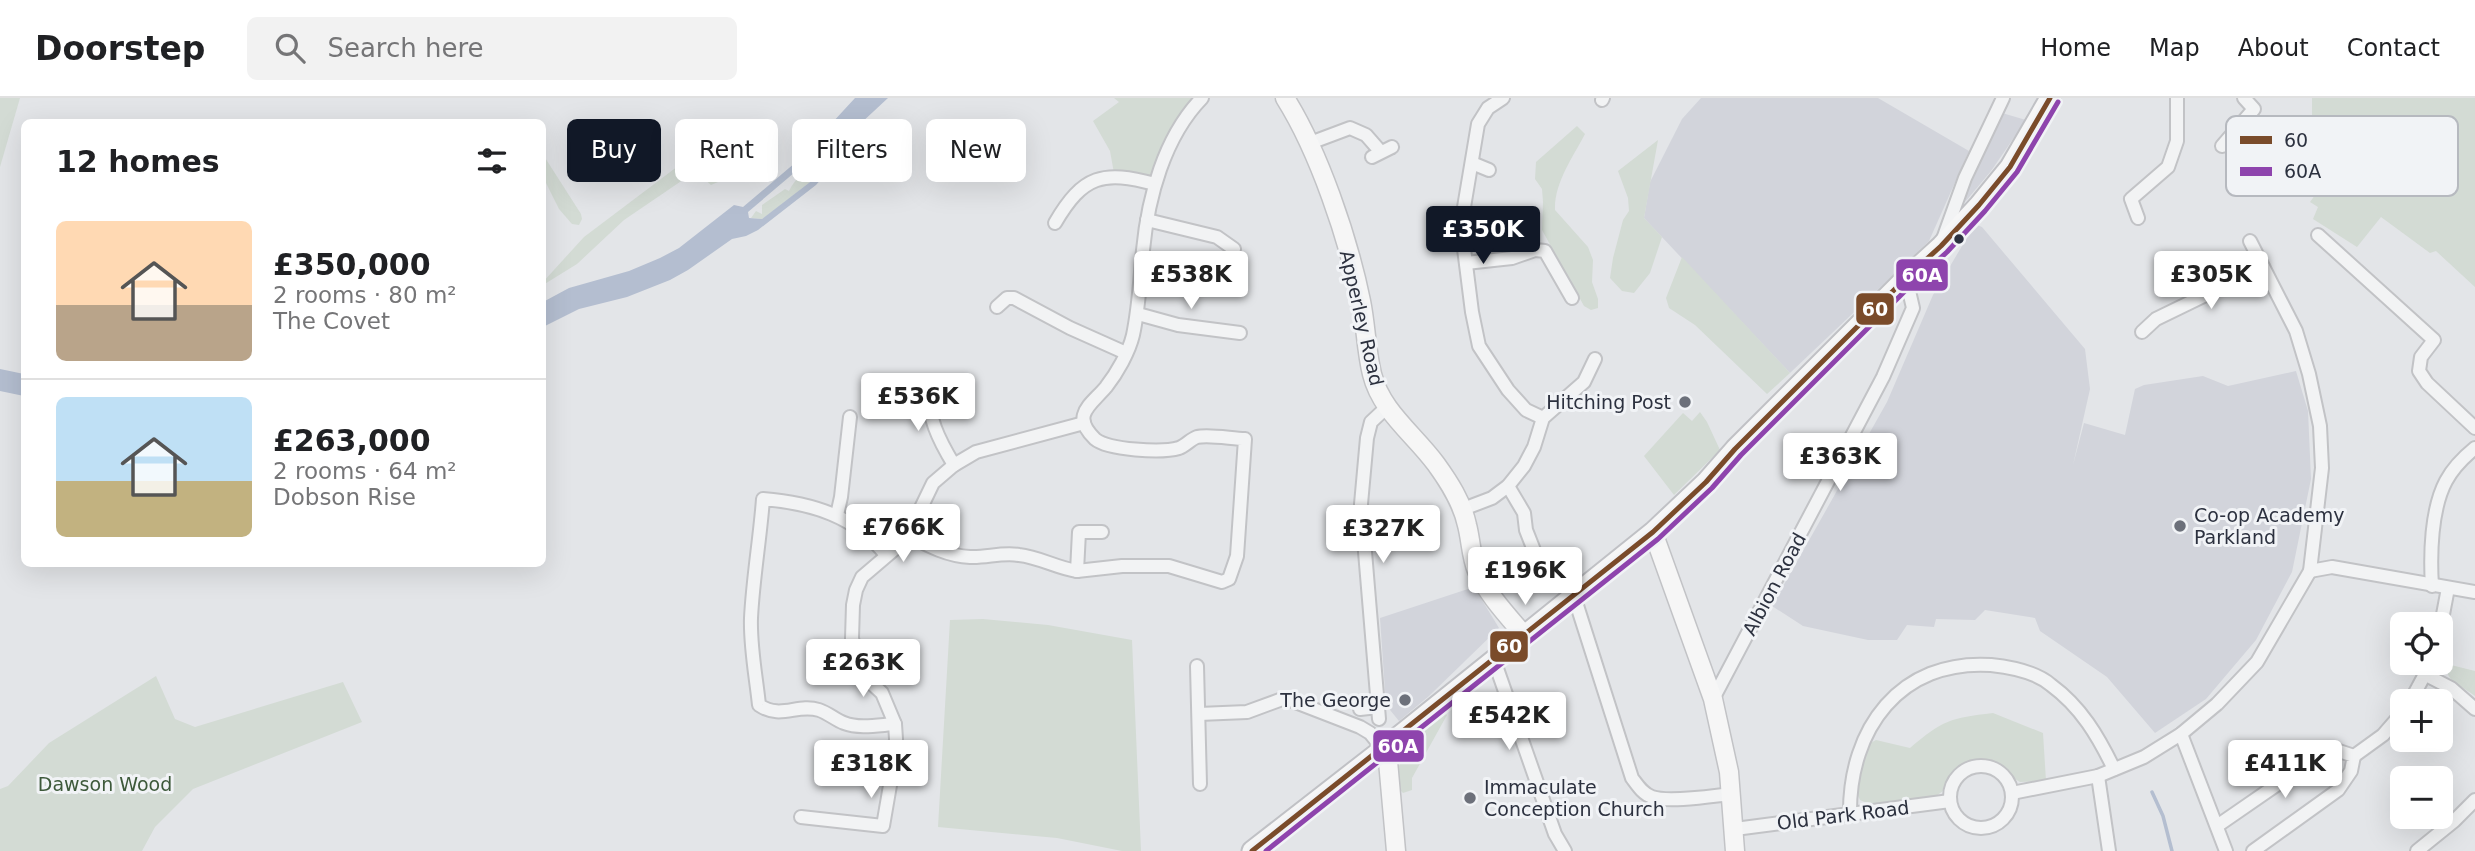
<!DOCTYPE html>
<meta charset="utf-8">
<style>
:root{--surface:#fff;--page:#f2f2f2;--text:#202124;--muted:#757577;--line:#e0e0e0;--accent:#111827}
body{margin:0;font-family:"DejaVu Sans",sans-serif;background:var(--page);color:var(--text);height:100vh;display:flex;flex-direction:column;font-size:26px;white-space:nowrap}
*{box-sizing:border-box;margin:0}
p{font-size:23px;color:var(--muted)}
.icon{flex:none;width:38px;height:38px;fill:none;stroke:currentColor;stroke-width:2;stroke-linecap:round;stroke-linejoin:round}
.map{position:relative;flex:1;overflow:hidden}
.details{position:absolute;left:21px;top:21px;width:525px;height:448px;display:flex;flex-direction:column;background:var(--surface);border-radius:10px;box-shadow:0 7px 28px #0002}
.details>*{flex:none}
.top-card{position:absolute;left:567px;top:21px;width:665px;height:63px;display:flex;gap:14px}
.fabs{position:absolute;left:2390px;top:514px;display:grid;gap:14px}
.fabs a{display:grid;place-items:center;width:63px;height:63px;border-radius:10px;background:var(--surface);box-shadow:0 7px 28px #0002;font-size:35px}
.price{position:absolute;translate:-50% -60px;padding:0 16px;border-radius:7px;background:#fff;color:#222;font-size:23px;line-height:46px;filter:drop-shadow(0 2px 4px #0008)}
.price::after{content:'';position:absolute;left:50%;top:42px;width:21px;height:16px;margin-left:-10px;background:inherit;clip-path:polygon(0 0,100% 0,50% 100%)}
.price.selected{background:var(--accent);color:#fff}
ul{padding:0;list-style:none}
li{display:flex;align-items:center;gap:21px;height:175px;padding:0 35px}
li+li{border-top:2px solid var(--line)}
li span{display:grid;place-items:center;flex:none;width:196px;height:140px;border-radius:10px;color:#555}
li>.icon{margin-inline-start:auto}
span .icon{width:84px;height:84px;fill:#fffc;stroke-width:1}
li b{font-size:30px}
h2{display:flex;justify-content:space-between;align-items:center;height:84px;padding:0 35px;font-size:30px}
.chip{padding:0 24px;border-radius:10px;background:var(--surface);box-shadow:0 7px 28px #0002;font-size:24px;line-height:63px}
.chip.selected{background:var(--accent);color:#fff}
header{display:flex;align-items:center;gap:42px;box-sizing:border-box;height:98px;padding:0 35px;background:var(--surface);border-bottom:2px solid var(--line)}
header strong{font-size:33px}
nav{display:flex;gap:38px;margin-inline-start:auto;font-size:24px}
.search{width:490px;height:63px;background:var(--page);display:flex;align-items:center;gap:18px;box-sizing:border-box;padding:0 24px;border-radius:10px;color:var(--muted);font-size:26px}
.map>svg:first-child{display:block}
</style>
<header>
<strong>Doorstep</strong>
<div class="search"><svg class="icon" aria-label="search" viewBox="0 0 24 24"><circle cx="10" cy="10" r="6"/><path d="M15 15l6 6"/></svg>Search here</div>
<nav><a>Home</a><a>Map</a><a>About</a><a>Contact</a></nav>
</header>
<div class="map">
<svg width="2475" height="753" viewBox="0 0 2475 753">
<rect width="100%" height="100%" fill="#e3e5e8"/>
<!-- built -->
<g fill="#d2d4db">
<polygon points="1701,0 1878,0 1969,53 1929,143 1790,275 1644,120 1650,84 1682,21"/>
<polygon points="2002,15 2026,22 1991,73 1965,104 1967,89"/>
<polygon points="1975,126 1982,129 2085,251 2090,291 2073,367 2084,325 2125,337 2135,291 2144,287 2203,278 2228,288 2296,273 2308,313 2311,381 2292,474 2256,542 2206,601 2155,635 2107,579 2040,533 2035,520 1985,512 1975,522 1936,521 1934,529 1907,527 1897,542 1868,542 1803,528 1772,508 1887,304 1933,197"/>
<polygon points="1474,489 1499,530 1429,598 1399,623 1386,607 1380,520"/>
</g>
<!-- green -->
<g fill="#d3dbd4">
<polygon points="0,0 20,0 0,69"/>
<polygon points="1114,0 1193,0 1172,31 1150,80 1114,75 1110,53 1093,23 1119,4"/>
<polygon points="2312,0 2475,0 2475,189 2436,153 2430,155 2381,119 2357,149 2313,121 2318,109 2310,104 2335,70 2312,55"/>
<path d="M1577,28L1585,36C1573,59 1554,85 1555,112L1588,149L1593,162L1592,184L1598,201V210L1591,212L1584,208L1542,132L1543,104L1542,91L1535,81L1536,64Z"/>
<polygon points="1658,42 1644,120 1662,139 1650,175 1634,195 1622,193 1610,180 1613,160 1623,122 1629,113 1628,100 1618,73"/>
<polygon points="698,53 730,68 718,84 711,87 696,73 624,122 577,166 543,187 543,184 584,139"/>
<polygon points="542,55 581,116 582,121 579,127 572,126 559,111 543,79"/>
<path d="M820,67L821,69L814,81L768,117L762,121L751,120L756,113L762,116V107L785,91L789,93C795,80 807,70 820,67Z"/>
<polygon points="1682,159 1790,275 1767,296 1695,227 1669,210 1666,200"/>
<polygon points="1700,314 1707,324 1720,352 1674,397 1644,358 1683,315 1692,323"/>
<polygon points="983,521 1048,527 1132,542 1141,753 1122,753 1057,740 938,729 950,522"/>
<path d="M2447,566L2475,573V598C2463,588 2444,584 2447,566Z"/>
<polygon points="156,578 175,621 195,629 343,584 362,624 193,691 155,729 142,753 0,753 0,691 8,688 49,645"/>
<path d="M1443,614L1447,617L1412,680V692L1403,695L1399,691C1398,683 1397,676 1399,668C1404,654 1431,623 1443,614Z"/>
<path d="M1993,615L2043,635L2046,683L2020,684L1981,661L1956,671L1943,693L1936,698L1869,706L1860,702L1856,693L1865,648L1876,642L1910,650C1943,622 1950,620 1993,615Z"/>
</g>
<!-- water -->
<g fill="#b4bed0" fill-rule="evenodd">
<path d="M855,0H888L831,53L824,78L816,87L758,132L746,138L732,141L688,172L670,182L627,199L579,211L543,229V204L569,190L629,173L660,160L679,150L734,107L743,109L809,53L808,51ZM814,58L817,60L825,58L814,81L762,121L749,120L748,114Z"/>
<polygon points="0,271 24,276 24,298 0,293"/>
</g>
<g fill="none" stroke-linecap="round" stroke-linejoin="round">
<!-- stream -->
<polyline stroke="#b4bed0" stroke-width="3.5" points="2152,694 2163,718 2172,753"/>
<!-- street casing -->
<g stroke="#c2c3c6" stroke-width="16">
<g id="street">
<polyline points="1503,0 1488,10 1478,26 1461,127 1472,214 1479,248 1508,292 1526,312 1543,320"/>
<polyline points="1602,2 1603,0"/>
<polyline points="1310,45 1350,30 1366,37 1380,53"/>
<polyline points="2222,48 2254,11 2244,0"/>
<polyline points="1372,59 1392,49"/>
<polyline points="1472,65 1489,72"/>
<polyline points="2138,120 2131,101 2168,69 2177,43 2177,0"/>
<polyline points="1147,122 1217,139 1234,151"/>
<path d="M1055,125C1083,77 1103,72 1155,86"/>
<polyline points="2318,137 2434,242 2421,259 2419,273 2427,285 2475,330"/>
<polyline points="1943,141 1965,80 2003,0"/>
<polyline points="1466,165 1512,160 1535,152 1545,153 1572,200"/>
<polyline points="997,209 1007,200 1014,200 1070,230 1126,255"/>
<polyline points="1138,216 1178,227 1240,235"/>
<polyline points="2142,234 2156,221 2263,169"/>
<path d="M927,288C929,321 937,339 954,367"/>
<polyline points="1508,388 1524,415 1526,432 1537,460 1554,476"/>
<polyline points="1463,411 1492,400 1508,388 1524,368 1534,349 1543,320 1584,284 1595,261"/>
<polyline points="837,417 841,399 850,319"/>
<path d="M1102,434H1079L1077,473L1122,468H1169L1222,484L1229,481L1237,458L1245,341C1233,341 1209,336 1197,339C1191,341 1185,348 1179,350C1162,355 1108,352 1095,341C1070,317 1091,307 1106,289C1117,275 1129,254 1133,237C1139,209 1140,181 1143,152C1148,100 1164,39 1202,0"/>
<path d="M908,437C927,447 947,458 970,459C986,460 1002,454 1019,457C1039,459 1057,470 1077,473"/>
<path d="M886,457C855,418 812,405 763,401C760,441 753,480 751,520C750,549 756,578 759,607C781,622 797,605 819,612C828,615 836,622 844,625C859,631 879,627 895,626"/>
<polyline points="1516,473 1537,460"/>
<polyline points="2310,473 2332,469 2475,494"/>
<path d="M2432,488C2430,457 2431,411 2446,383C2453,370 2464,359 2475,350"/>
<path d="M1574,498L1632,680C1638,688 1643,696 1652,699C1669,705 1712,698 1731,696"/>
<polyline points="2441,527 2448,490"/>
<polyline points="1494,562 1555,736 1565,753"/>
<polyline points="1197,568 1200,686"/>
<polyline points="2426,577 2451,590 2475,611"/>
<polyline points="1713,601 1883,279 1913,210 1906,180"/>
<polyline points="2410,604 2431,565"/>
<polyline points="1360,611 1378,609"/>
<polyline points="1199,616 1247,614 1285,600 1360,629 1370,635 1383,651"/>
<polyline points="1379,621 1361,406 1367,340 1371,324 1387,309"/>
<polyline points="2181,636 2226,753"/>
<polyline points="2354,658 2383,637 2403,614"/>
<circle cx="1981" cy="699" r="31"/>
<polyline points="2098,678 2109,753"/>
<polyline points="2012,695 2098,678 2144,659 2181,636 2217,606 2257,564 2310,473 2322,370 2320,328 2309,276 2296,233 2250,143"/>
<path d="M1850,716C1849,631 1900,561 1991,567C2010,569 2036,574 2051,587C2081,609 2098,638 2114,671"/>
<polyline points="801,719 883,728 893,670 896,641 895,626 882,595 869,583 857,563 852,540 853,507 856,492 862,479 896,450 908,437 933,385 954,367 976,354 1084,325"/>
<polyline points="2217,728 2317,659 2339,653 2354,658 2351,673 2338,692 2253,753"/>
<polyline points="1735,731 1950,703"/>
<polyline points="2417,753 2454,723 2475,702"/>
</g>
</g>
<!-- secondary casing -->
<g stroke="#c2c3c6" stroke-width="21">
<g id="secondary">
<path d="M1285,0C1319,54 1348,140 1361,203C1366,227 1366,252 1372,276C1381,313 1414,336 1436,366C1449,384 1462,404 1467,427C1471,442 1471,459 1477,473C1488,497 1507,517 1524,537"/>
<polyline points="1653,434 1713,601 1729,674 1735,753"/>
<polyline points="1383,651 1388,663 1396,753"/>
</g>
</g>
<!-- primary casing -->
<g stroke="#c0c1c5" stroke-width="23">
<polyline id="primary" points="1252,753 1383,651 1653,434 1706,384 1735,351 1906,180 1941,148 1979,107 2010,69 2050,0"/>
</g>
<!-- street -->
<use href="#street" stroke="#f2f3f4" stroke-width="12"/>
<!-- secondary -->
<use href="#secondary" stroke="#f6f6f6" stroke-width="18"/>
<!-- primary -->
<use href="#primary" stroke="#f6f6f6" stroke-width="19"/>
<!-- bus-1 casing -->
<g stroke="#f1f3f6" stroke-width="10">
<polyline id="bus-1" points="1252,753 1653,434 1706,384 1735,351 1906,180 1941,148 1979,107 2010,69 2050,0"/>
</g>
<!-- bus-2 casing -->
<g stroke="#f1f3f6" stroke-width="10">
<polyline id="bus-2" points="1266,753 1658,441 1712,390 1741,357 1912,186 1947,154 1985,113 2017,74 2058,4"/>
</g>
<!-- bus-1 -->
<use href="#bus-1" stroke="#7a4b2a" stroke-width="5"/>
<!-- bus-2 -->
<use href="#bus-2" stroke="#8e44ad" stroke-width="5"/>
</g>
<!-- markers -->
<circle fill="#2c313f" stroke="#f1f3f6" stroke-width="2.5" cx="1959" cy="141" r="6"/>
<g fill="#6c707a" stroke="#f1f3f6" stroke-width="2.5">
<circle cx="1685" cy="304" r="7"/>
<circle cx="2180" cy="428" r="7"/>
<circle cx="1405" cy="602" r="7"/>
<circle cx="1470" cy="700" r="7"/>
</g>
<g text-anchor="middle" stroke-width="6" stroke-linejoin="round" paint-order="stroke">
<!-- street labels -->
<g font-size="19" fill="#2c313f" stroke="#f1f3f6">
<text transform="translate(1362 220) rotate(77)" y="7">Apperley Road</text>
<text transform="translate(1774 486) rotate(-62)" y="7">Albion Road</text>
<text transform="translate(1843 717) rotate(-7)" y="7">Old Park Road</text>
</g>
<!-- poi labels -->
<g font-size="19" fill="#2c313f" stroke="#f1f3f6" text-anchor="end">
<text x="1671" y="311">Hitching Post</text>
<text x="2194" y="424" text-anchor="start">Co-op Academy<tspan x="2194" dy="22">Parkland</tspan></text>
<text x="1391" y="609">The George</text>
<text x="1484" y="696" text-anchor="start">Immaculate<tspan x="1484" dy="22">Conception Church</tspan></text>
</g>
<!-- park labels -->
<g font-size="19" fill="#3d593a" stroke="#f1f3f6">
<text x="105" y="693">Dawson Wood</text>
</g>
</g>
<!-- legend -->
<rect x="2226" y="18" width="232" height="80" rx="10" fill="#f1f3f6" stroke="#b6b9bf" stroke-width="2"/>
<rect x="2240" y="38" width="32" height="8" fill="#7a4b2a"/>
<rect x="2240" y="69" width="32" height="9" fill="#8e44ad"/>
<g font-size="19" fill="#2c313f">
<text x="2284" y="49">60</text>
<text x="2284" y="80">60A</text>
</g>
<g stroke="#f1f3f6" stroke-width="2.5">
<rect x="1895" y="160" width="54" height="34" rx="7" fill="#8e44ad"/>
<rect x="1855" y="194" width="40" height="34" rx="7" fill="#7a4b2a"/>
<rect x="1489" y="532" width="40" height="33" rx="7" fill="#7a4b2a"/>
<rect x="1372" y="631" width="53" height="34" rx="7" fill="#8e44ad"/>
</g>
<g font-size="19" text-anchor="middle" font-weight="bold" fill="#fff">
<text x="1922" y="184">60A</text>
<text x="1875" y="218">60</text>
<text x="1509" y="555">60</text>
<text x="1398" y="655">60A</text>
</g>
</svg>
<div class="fabs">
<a><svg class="icon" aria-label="locate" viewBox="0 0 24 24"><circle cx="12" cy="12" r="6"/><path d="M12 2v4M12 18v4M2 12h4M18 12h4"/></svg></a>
<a>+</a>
<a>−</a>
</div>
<b class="price selected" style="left:1483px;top:168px">£350K</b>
<b class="price" style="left:1191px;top:213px">£538K</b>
<b class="price" style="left:2211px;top:213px">£305K</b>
<b class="price" style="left:918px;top:335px">£536K</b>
<b class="price" style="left:1840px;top:395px">£363K</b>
<b class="price" style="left:903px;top:466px">£766K</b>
<b class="price" style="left:1383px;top:467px">£327K</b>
<b class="price" style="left:1525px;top:509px">£196K</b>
<b class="price" style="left:863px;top:601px">£263K</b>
<b class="price" style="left:1509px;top:654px">£542K</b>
<b class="price" style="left:871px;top:702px">£318K</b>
<b class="price" style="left:2285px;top:702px">£411K</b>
<div class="top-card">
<a class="chip selected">Buy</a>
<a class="chip">Rent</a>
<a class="chip">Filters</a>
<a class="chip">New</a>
</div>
<section class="details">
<h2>12 homes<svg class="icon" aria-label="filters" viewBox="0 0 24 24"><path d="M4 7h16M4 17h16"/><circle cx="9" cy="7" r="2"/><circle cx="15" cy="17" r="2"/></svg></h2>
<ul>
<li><span style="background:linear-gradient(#ffd9b3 60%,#b9a48a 0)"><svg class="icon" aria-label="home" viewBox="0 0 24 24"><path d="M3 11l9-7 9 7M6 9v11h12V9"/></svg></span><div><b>£350,000</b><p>2 rooms · 80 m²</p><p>The Covet</p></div></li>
<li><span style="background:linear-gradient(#bfe0f5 60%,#c2b280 0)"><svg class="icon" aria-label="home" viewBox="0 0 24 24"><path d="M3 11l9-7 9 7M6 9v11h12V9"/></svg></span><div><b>£263,000</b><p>2 rooms · 64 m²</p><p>Dobson Rise</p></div></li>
</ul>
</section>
</div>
